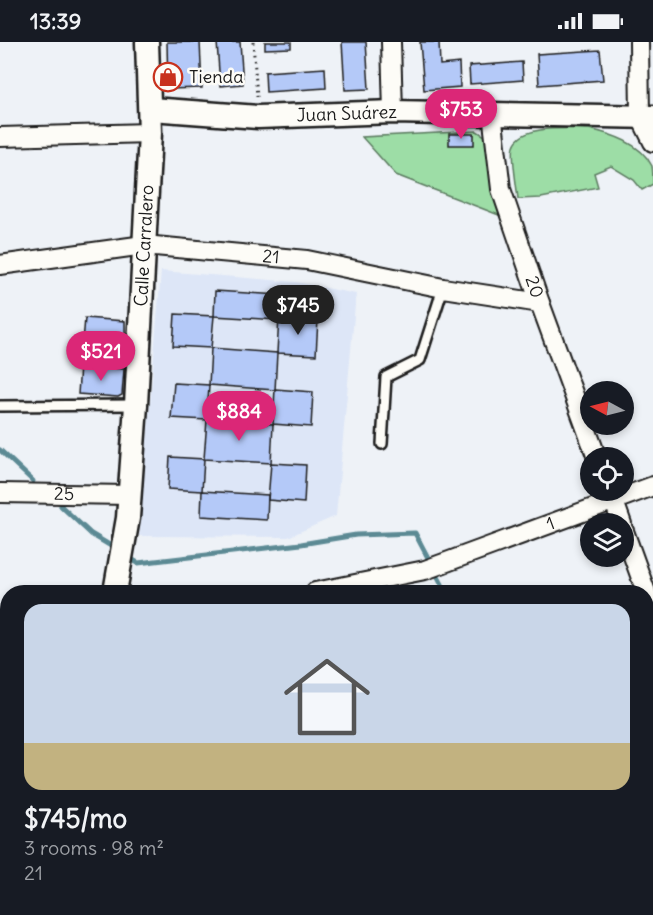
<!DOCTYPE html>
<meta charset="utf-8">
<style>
:root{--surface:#171b24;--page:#20242c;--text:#f1f3f6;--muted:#9ea1a6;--accent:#db2777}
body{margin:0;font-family:Delius,sans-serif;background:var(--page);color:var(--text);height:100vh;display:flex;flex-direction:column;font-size:22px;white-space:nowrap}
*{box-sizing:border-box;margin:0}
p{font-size:20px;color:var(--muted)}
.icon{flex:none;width:33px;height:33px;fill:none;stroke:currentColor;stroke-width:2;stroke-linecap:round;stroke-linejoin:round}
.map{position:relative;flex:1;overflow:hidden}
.details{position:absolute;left:0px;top:543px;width:654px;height:330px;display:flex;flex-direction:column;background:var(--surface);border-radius:24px 24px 0 0;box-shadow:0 3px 9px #0003}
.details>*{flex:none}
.needle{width:39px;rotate:277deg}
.controls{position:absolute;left:580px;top:339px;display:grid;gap:12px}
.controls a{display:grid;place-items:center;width:54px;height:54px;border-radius:50%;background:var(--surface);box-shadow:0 3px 9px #0003;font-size:30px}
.price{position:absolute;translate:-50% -51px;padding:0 14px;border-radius:21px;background:var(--accent);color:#fff;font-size:20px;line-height:39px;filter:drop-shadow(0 2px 3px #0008)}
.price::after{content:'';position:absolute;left:50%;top:36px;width:18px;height:14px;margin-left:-9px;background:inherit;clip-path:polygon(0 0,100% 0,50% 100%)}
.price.current{background:#222;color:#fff}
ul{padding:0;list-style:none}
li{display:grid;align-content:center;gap:12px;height:318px;padding:0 24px}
li span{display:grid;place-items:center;height:186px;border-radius:18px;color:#555}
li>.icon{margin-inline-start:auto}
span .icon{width:108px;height:108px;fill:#fffc;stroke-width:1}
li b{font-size:26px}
.status{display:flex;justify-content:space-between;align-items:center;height:42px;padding:0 30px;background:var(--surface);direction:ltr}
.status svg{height:16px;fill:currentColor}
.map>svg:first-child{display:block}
</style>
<div class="status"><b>13:39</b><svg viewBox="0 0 49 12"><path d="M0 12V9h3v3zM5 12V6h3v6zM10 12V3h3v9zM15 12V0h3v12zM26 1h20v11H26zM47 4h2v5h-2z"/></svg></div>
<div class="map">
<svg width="653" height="873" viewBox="0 0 653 873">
<rect width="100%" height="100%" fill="#eef2f7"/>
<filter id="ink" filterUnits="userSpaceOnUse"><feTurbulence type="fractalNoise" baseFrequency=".0167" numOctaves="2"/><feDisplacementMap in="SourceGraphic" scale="12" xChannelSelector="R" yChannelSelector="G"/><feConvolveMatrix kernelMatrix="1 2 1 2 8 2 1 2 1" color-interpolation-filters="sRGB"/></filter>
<g filter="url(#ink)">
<!-- built -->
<polygon fill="#dde6f7" points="161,229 296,240 356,252 336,474 288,495 139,494"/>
<!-- green -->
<g fill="#9ddda6" stroke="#5c7c61" stroke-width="1.5">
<path d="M589,87C611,92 641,101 652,124C653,129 653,137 653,142L642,148L634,138L611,124L594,131L598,145L541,156L518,157C517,146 511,113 514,104C521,82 569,87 589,87Z"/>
<polygon points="477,89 485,94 489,100 504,175 396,133 362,95"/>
<polygon points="0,738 8,738 7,831 0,852"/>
</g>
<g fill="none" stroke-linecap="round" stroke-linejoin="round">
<!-- stream -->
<g stroke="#5b8a94" stroke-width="5">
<polyline points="0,408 33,439"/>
<polyline points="61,464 91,492 116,507"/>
<polyline points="126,514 138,521 301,502 356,493 415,491 446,550"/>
<polyline points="637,866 641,873"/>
</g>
</g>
<!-- building -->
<g fill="#b4c9f8" stroke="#1c1c1c" stroke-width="1.5">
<polygon points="167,0 200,0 202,46 168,47"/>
<polygon points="217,0 240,0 243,42 220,44"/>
<polygon points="265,0 291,0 291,6 265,7"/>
<polygon points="342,0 366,0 369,47 345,48"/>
<polygon points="420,0 439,0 440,23 459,21 460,45 424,48"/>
<polygon points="600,8 603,38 539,43 537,12"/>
<polygon points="522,20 523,38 470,42 469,24"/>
<polygon points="325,26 326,46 266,50 265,30"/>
<rect x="449" y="92" width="25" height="11"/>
<polygon points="215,249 280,253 278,278 214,274"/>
<polygon points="175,272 214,274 211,306 173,304"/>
<polygon points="279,275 318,277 316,313 277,311"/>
<polygon points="85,276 125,279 125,303 83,300"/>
<polygon points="83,300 125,303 124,327 80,324"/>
<polygon points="211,306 277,311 275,348 209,343"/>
<polygon points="80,324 124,327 122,353 118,355 78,352"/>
<polygon points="174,341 209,343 207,378 171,376"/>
<polygon points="275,347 313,350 311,385 273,382"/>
<polygon points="207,378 273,382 271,421 204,417"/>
<polygon points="170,415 204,417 202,449 168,447"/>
<polygon points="271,421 306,423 304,461 268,458"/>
<polygon points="202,449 268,453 267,478 201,474"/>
<polygon points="0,750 8,750 8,769 0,768"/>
</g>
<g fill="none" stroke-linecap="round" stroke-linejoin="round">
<!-- service casing -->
<g stroke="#1c1c1c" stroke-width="14">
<g id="service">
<polyline points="0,364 136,363"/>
<polyline points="382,402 386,335 420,318 443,246"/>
</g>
</g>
<!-- minor casing -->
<g stroke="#1c1c1c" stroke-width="22">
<g id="minor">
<polyline points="391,0 393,70"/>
<polyline points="639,0 640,74 653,100"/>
<path id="s1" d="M492,71L501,147L540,261L597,416"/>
<polyline points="0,95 150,91"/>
<path id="s2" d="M0,223L144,203L307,218L443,246L540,261"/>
<polyline points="610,448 622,482"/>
<path id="s3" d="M0,451L130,453"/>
<polyline points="624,489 646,550"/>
<path id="s4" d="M315,550L425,528L653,444"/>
<polyline points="646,553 653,572"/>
<polyline points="0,595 8,595"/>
<polyline points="646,611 653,606"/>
<polyline points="0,721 8,721"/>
<polyline points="646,827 653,823"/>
<polyline points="220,866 224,873"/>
<polyline points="492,866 497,873"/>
<polyline points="284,873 295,866"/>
<polyline points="573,873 585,866"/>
</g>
</g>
<!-- tertiary casing -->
<g stroke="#1c1c1c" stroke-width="27">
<g id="tertiary">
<path id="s5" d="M151,67L258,75L393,70L653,75"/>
<path id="s6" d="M115,550L128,476L136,363L150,91L147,0"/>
<polyline points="8,873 10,866"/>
</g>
</g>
<!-- path -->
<polyline stroke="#1c1c1c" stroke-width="3" stroke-dasharray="1.5 4.5" stroke-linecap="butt" points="253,0 257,55"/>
<!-- service -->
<use href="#service" stroke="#fdfcf7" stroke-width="9"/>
<!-- minor -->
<use href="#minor" stroke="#fdfcf7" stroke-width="18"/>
<!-- tertiary -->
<use href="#tertiary" stroke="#fdfcf7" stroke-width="22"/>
</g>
</g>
<!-- icons -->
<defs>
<g id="shop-ring" transform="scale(1.5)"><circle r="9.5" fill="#fdfcf7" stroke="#c8321e" stroke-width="1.5"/><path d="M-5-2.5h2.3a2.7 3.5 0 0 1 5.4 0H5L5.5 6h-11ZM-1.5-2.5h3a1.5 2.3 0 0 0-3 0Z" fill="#c8321e"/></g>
</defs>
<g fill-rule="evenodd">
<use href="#shop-ring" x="168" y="35"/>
</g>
<g text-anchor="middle" stroke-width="5" stroke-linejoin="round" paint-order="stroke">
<!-- poi labels -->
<g font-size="18" fill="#1c1c1c" stroke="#fdfcf7" text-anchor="start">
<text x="189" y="41">Tienda</text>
</g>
<!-- street labels -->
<g font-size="18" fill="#1c1c1c" stroke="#fdfcf7">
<text dy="6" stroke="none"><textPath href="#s5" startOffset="196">Juan Suárez</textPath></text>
<text dy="6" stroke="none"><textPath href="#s6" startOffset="348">Calle Carralero</textPath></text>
<text dy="6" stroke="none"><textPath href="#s2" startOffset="273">21</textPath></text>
<text dy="6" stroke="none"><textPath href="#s1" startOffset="180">20</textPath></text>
<text dy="6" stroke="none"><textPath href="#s3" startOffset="64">25</textPath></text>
<text dy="6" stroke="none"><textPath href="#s4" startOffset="246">1</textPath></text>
</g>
</g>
</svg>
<div class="controls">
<a><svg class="needle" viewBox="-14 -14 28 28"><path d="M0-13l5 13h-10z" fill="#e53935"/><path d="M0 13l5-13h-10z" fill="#9ea1a6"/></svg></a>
<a><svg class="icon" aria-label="locate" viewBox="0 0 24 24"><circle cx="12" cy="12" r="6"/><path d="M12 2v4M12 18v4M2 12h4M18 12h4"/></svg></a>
<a><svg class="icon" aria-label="layers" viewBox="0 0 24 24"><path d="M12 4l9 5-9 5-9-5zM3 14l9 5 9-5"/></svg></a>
</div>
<b class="price" style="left:461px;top:98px">$753</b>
<b class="price current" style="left:298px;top:294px">$745</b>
<b class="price" style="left:101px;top:340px">$521</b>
<b class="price" style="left:239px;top:400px">$884</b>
<section class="details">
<ul>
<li><span style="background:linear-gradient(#c9d6e8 75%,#c2b280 0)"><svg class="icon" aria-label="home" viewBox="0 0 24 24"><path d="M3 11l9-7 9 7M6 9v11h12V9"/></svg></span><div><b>$745/mo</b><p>3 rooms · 98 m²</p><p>21</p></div></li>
</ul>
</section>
</div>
